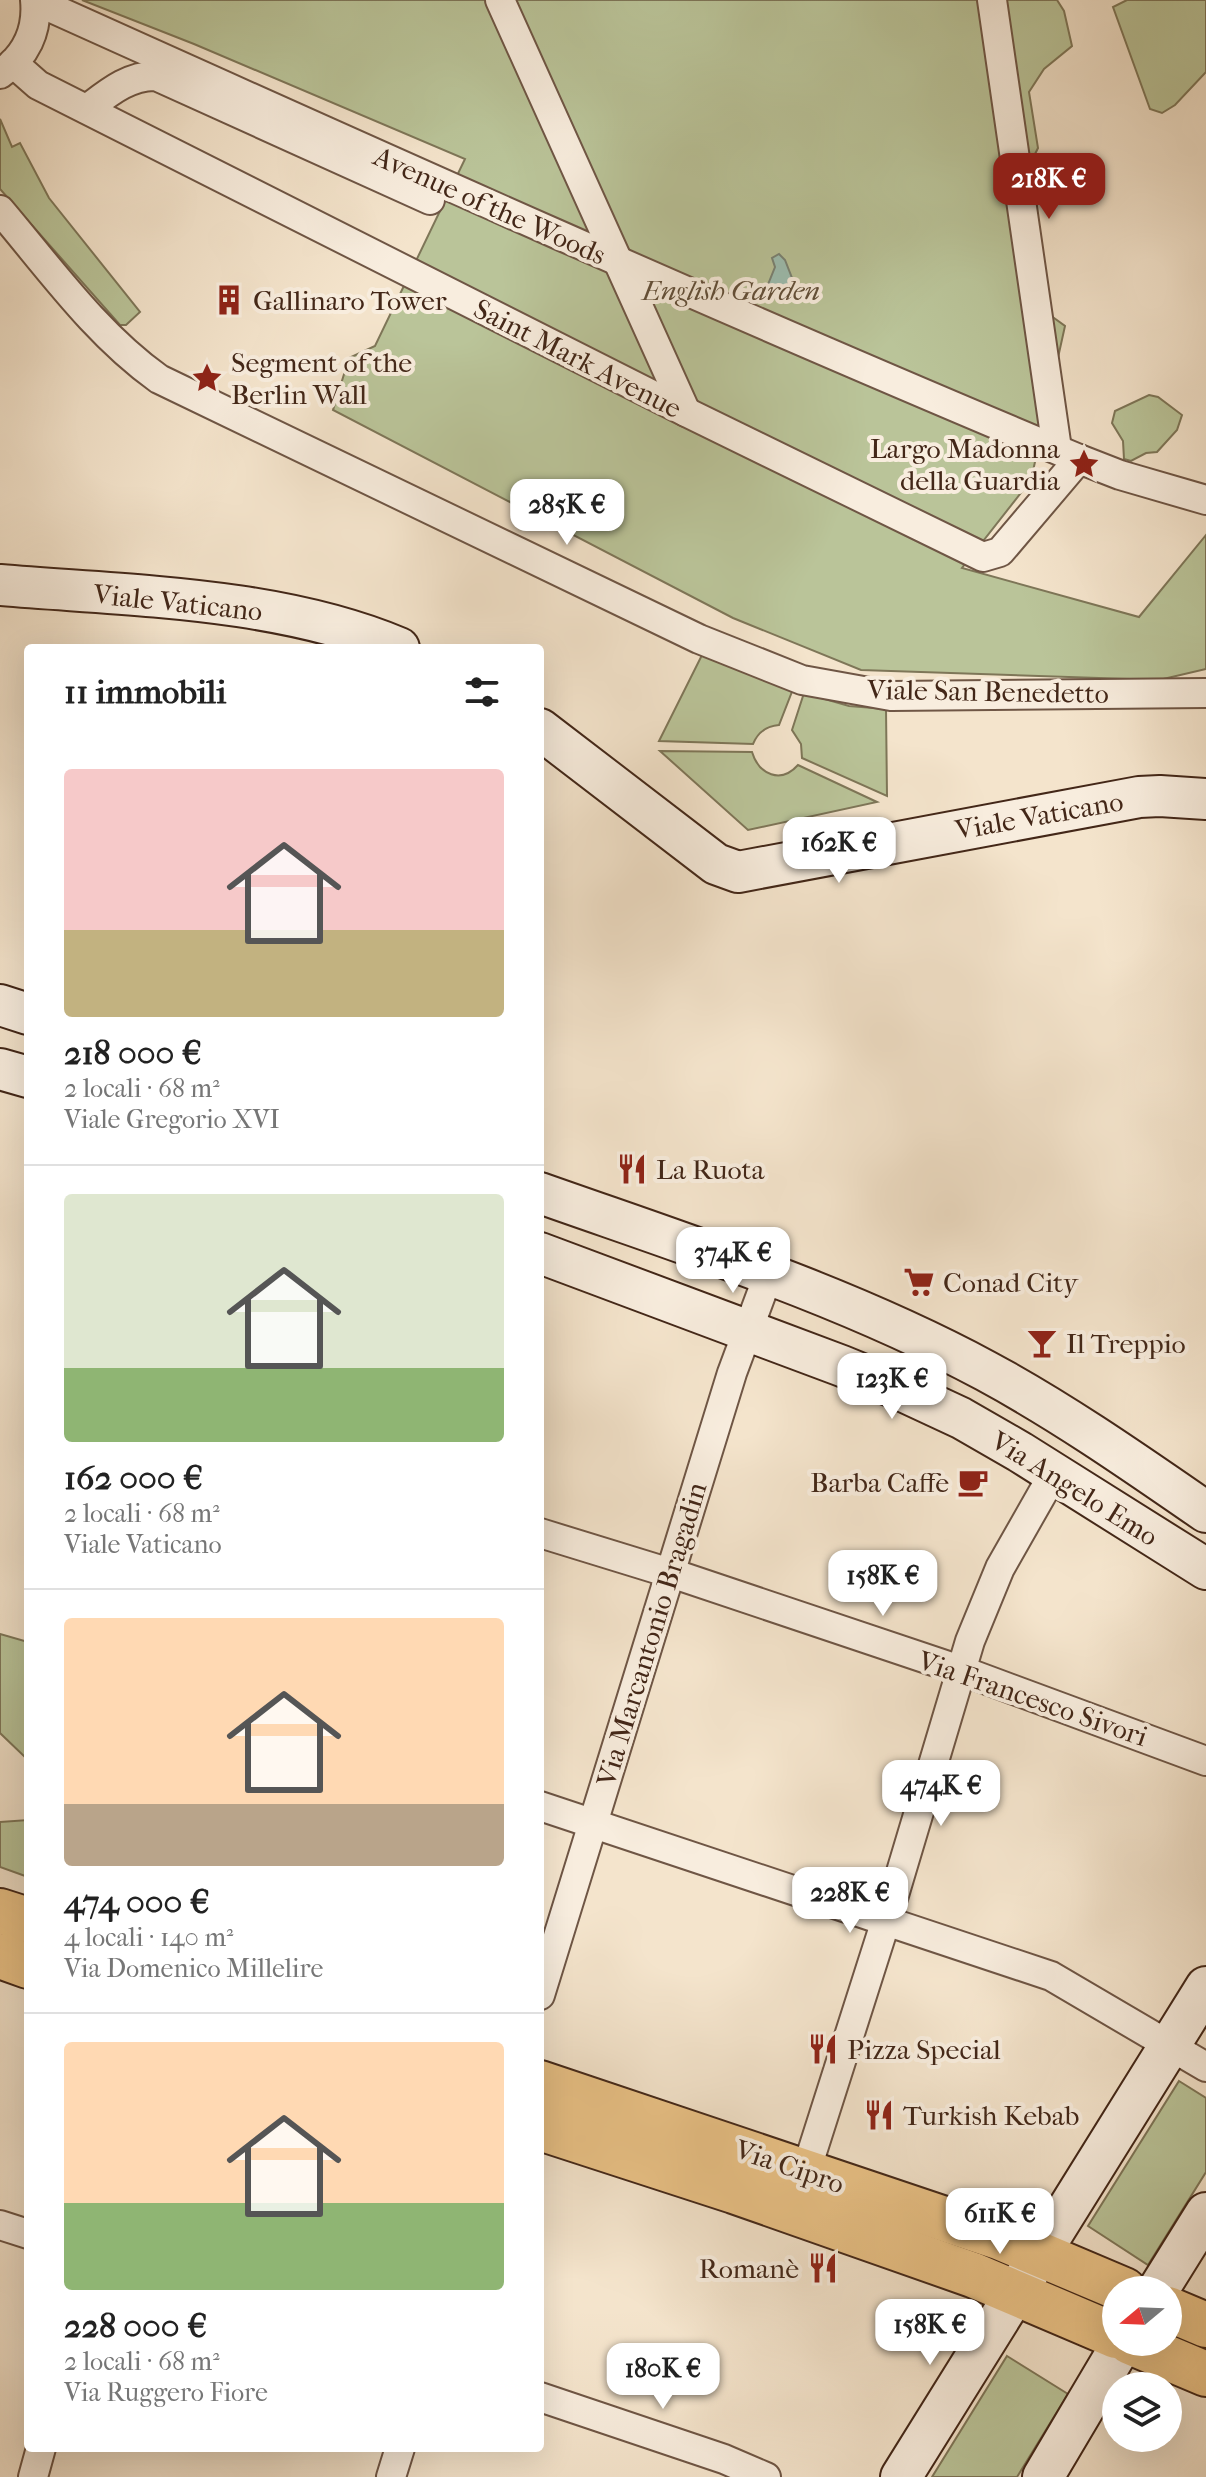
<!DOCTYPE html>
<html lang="it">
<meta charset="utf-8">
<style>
:root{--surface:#fff;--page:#f6f6f6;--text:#222;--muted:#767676;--line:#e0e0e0;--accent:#8f2418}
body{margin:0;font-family:"IM FELL French Canon",serif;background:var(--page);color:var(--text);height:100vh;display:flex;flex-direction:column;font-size:30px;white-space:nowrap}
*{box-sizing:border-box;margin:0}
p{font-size:26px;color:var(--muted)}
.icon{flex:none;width:44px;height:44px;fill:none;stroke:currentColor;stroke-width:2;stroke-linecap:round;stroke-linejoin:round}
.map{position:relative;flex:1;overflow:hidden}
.details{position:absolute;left:24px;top:644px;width:520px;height:1808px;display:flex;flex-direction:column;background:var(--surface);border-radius:8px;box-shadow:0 8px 32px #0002}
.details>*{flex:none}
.needle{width:52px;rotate:251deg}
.fabs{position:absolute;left:1102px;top:2276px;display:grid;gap:16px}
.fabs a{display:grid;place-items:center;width:80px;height:80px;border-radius:50%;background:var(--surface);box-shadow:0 8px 32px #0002;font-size:40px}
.price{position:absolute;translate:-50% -68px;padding:0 18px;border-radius:16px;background:#fff;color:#222;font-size:26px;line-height:52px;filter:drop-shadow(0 2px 4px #0008)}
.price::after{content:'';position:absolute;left:50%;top:48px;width:24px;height:18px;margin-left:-12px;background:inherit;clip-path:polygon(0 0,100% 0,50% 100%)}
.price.on{background:var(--accent);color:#fff}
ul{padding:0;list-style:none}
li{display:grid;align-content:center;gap:16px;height:424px;padding:0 40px}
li+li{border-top:2px solid var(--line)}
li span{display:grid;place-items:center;height:248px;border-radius:8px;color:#555}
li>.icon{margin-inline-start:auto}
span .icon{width:144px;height:144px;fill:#fffc;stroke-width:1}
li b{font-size:34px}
h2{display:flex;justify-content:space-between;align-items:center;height:96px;padding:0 40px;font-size:34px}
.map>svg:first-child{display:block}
</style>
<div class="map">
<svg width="1206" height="2477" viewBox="0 0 1206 2477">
<rect width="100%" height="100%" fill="#f4e4cc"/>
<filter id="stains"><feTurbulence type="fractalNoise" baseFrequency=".0025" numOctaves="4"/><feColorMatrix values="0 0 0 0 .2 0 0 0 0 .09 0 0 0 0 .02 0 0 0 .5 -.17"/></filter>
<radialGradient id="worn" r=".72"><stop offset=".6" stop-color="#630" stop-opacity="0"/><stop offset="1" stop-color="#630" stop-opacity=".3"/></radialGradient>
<!-- green -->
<g fill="#bac499" stroke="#7e7658" stroke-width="2">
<polygon points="82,0 1057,0 1064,11 1072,46 1044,69 1029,92 1038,148 1011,202 1043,310 1065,326 1031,480 962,568 1139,617 1206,535 1206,669 1159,680 861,670 733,618 333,410 349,358 375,346 465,159 194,44"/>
<polygon points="1127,0 1206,0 1206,72 1175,105 1162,113 1150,109 1113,7"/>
<polygon points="0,119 12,147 20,143 49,198 140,312 126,325 120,325 0,189"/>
<polygon points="1149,395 1158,397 1182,415 1177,430 1157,452 1146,453 1131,461 1124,459 1123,441 1112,423 1115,411"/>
<path d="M704,651L793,689L779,725C766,726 758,732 753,744L659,741Z"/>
<polygon points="804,693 849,706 886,709 887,796 802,758 801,744 792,730"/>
<path d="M660,751L752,752C759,775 781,784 798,765L877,802L748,830Z"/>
<polygon points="0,1634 28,1642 28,1760 0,1733"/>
<polygon points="28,1820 28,1877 0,1867 0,1822"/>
<polygon points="1179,2081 1206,2098 1206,2172 1148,2265 1088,2226"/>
<polygon points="1007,2356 1068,2394 1017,2477 932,2477"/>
</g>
<!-- water -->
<polygon fill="#9dbfb2" stroke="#798274" stroke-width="2" points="779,254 785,260 792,278 785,289 776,295 767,287 775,267 772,258"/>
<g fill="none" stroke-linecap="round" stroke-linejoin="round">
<!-- street casing -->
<g stroke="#6f5645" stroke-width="32">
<g id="street">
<polyline points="500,0 686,412"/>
<polyline points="992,0 1057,449"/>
<path d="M36,1C382,157 729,313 1079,459L1120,475L1206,500"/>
<polyline points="13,63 38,85 686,412 983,557 1000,552 1079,459"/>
<path d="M0,74C26,56 38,31 35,0"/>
<path d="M87,109C107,94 129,75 156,76L430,200"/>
<path d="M0,210C50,269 96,334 159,379L699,639L802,680L891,696L1206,693"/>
<polyline points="540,1533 683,1577 960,1670 1206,1761"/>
<polyline points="540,1806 1051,1976 1206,2067"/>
<polyline points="540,1995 732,1373 768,1276"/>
<polyline points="806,2171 895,1892 970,1641 1000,1568 1054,1473"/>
<polyline points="0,2225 28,2234"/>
<polyline points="540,2397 724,2459 766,2477"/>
<polyline points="33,2477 41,2448"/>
<polyline points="391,2477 400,2448"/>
</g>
</g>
<!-- secondary casing -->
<g stroke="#432718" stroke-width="44">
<g id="secondary">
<path d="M0,585C130,596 278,597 399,648"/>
<polyline points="540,729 716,864 738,872 1139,797 1160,796 1206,799"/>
<polyline points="0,1005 28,1014"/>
<polyline points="0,1069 28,1077"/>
<path d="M540,1193C690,1246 845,1295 986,1371C1062,1412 1135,1463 1206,1512"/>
<polyline points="540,1253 842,1366 903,1391 961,1418 1020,1452 1206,1569"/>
<polyline points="1158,2290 1206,2213"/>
<polyline points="901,2477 1206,1987"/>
<polyline points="1043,2477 1123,2342"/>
</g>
</g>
<!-- primary casing -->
<g stroke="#432718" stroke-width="48">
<g id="primary">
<polyline points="0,1911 28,1920"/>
<polyline points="0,1956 28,1966"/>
<polyline points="540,2083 1001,2238 1124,2290"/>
<polyline points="540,2128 734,2191 973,2275 1116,2336"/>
<polyline points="1168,2309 1206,2325"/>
<polyline points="1130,2342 1206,2374"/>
</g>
</g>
<!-- street -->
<use href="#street" stroke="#f8edde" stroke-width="28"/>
<!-- secondary -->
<use href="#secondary" stroke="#f8edde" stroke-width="40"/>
<!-- primary -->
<use href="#primary" stroke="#eac286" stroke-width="44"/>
</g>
<!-- icons -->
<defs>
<g id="building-bare" transform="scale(2.4)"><path d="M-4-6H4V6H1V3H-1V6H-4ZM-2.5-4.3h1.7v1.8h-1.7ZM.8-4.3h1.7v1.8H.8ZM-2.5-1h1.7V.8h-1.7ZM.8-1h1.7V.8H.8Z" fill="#8f2418" stroke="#f8edde" stroke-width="2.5" paint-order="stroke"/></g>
<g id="sight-bare" transform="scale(2.4)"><path d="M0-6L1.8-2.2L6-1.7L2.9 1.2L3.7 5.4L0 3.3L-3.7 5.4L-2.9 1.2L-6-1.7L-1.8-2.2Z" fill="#8f2418" stroke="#f8edde" stroke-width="2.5" paint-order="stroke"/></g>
<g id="restaurant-bare" transform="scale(2.4)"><path d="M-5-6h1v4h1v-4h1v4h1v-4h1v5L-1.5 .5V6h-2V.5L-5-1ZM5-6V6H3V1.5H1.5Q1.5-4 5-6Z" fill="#8f2418" stroke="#f8edde" stroke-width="2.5" paint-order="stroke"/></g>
<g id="supermarket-bare" transform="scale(2.4)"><path d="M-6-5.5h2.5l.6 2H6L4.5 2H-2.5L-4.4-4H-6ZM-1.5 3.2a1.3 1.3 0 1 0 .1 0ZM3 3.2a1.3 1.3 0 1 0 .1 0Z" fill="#8f2418" stroke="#f8edde" stroke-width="2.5" paint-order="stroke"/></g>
<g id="bar-bare" transform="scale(2.4)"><path d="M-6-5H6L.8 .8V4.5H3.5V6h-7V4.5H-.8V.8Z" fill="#8f2418" stroke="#f8edde" stroke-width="2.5" paint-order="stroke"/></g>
<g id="cafe-bare" transform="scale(2.4)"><path d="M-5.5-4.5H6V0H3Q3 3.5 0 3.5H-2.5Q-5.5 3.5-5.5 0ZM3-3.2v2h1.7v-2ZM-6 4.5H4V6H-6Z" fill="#8f2418" stroke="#f8edde" stroke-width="2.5" paint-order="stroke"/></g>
</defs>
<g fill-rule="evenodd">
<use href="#building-bare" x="229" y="300"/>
<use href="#sight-bare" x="207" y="378"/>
<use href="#sight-bare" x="1084" y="464"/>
<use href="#restaurant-bare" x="632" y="1169"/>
<use href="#supermarket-bare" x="919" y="1282"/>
<use href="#bar-bare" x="1042" y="1343"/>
<use href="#cafe-bare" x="973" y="1482"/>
<use href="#restaurant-bare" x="823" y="2049"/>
<use href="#restaurant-bare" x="879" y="2115"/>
<use href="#restaurant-bare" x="823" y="2268"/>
</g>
<g text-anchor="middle" stroke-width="8" stroke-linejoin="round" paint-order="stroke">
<!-- street labels -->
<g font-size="28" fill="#432718" stroke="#f8edde">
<text transform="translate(490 205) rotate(24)" y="10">Avenue of the Woods</text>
<text transform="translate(578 358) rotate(27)" y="10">Saint Mark Avenue</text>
<text transform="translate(178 602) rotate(6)" y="10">Viale Vaticano</text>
<text transform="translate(988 691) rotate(1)" y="10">Viale San Benedetto</text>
<text transform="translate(1039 815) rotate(-10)" y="10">Viale Vaticano</text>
<text transform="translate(1075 1488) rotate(32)" y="10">Via Angelo Emo</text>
<text transform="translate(651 1634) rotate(-73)" y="10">Via Marcantonio Bragadin</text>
<text transform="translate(1033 1698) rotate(19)" y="10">Via Francesco Sivori</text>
<text transform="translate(790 2166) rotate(19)" y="10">Via Cipro</text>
</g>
<!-- park labels -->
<g font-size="28" font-style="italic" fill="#614e38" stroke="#f8edde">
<text x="731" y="300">English Garden</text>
</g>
<!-- poi labels -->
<g font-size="28" fill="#432718" stroke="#f8edde" text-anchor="start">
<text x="253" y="310">Gallinaro Tower</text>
<text x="231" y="372">Segment of the<tspan x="231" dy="32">Berlin Wall</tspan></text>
<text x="1060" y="458" text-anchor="end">Largo Madonna<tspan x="1060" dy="32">della Guardia</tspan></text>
<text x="656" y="1179">La Ruota</text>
<text x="943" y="1292">Conad City</text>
<text x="1066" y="1353">Il Treppio</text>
<text x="949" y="1492" text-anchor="end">Barba Caffe</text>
<text x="847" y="2059">Pizza Special</text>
<text x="903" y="2125">Turkish Kebab</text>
<text x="799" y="2278" text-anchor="end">Romanè</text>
</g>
</g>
<rect width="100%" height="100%" filter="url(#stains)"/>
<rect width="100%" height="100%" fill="url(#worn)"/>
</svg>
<div class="fabs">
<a><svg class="needle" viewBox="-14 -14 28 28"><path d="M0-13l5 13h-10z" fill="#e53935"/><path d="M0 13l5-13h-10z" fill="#767676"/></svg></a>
<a><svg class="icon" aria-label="layers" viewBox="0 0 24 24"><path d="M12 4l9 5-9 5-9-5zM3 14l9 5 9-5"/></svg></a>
</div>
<b class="price on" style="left:1049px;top:221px">218K €</b>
<b class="price" style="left:567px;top:547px">285K €</b>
<b class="price" style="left:839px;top:885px">162K €</b>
<b class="price" style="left:733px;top:1295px">374K €</b>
<b class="price" style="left:892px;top:1421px">123K €</b>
<b class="price" style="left:883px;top:1618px">158K €</b>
<b class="price" style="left:941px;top:1828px">474K €</b>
<b class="price" style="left:850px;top:1935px">228K €</b>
<b class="price" style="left:1000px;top:2256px">611K €</b>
<b class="price" style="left:930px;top:2367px">158K €</b>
<b class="price" style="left:663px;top:2411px">180K €</b>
<section class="details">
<h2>11 immobili<svg class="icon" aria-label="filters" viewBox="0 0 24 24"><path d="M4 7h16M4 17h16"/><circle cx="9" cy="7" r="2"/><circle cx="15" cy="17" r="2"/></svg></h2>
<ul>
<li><span style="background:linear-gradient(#f6c9c9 65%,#c2b280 0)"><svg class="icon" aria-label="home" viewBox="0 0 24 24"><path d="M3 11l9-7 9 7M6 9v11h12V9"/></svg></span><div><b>218 000 €</b><p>2 locali · 68 m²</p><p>Viale Gregorio XVI</p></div></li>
<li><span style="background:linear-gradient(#dfe7d0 70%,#8fb573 0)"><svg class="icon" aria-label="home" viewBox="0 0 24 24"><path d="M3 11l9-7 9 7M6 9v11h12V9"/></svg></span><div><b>162 000 €</b><p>2 locali · 68 m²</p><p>Viale Vaticano</p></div></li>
<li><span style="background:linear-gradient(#ffd9b3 75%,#b9a48a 0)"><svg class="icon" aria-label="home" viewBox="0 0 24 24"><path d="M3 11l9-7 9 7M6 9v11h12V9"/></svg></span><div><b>474 000 €</b><p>4 locali · 140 m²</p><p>Via Domenico Millelire</p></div></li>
<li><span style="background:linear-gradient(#ffd9b3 65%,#8fb573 0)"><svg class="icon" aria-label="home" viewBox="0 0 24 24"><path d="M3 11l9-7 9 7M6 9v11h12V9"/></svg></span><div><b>228 000 €</b><p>2 locali · 68 m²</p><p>Via Ruggero Fiore</p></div></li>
</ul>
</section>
</div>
